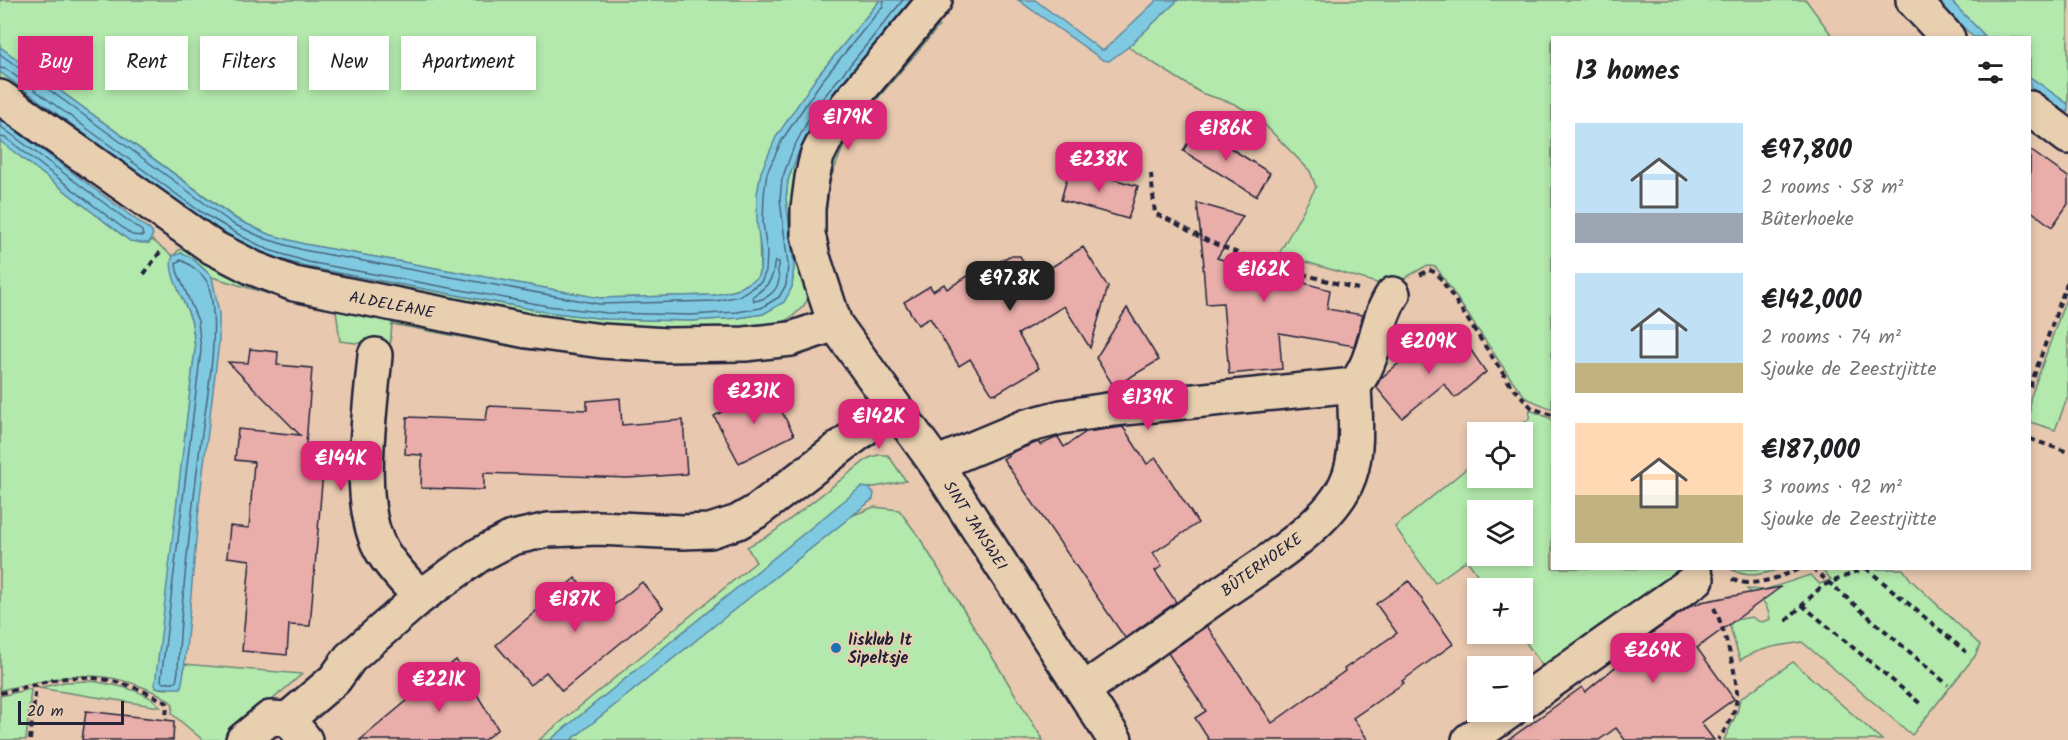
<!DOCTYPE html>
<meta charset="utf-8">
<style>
:root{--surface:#fff;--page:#f6f6f6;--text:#202124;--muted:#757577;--accent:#db2777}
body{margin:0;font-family:Kalam,sans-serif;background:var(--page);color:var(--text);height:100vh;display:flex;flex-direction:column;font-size:22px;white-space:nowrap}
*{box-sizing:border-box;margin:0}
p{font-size:20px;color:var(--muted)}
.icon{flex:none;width:33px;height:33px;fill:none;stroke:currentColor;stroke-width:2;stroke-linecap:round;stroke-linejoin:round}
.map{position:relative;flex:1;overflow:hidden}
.side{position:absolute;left:1551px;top:36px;width:480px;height:534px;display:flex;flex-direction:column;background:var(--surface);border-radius:0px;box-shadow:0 3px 9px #0003}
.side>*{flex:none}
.banner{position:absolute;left:18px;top:36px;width:570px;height:54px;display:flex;gap:12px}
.tools{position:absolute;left:1467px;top:422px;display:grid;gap:12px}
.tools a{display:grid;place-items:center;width:66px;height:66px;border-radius:0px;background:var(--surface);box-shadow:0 3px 9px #0003;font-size:30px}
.scale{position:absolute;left:18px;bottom:15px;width:106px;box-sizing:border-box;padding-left:6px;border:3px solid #22223b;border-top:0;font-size:16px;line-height:21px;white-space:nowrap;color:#22223b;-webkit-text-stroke:4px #e8cfb0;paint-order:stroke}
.price{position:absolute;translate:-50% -51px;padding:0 14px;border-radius:12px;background:var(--accent);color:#fff;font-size:20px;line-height:39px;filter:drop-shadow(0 2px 3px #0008)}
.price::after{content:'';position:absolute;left:50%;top:36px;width:18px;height:14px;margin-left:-9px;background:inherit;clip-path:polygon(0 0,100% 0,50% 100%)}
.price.active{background:#222;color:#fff}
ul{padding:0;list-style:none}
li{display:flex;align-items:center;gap:18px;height:150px;padding:0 24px}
li span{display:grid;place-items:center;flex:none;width:168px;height:120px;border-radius:0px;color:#555}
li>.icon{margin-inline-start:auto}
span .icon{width:72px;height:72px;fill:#fffc;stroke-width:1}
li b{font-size:26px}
h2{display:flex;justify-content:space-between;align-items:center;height:72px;padding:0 24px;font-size:26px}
.pill{padding:0 21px;border-radius:0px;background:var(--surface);box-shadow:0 3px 9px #0003;font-size:21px;line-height:54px}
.pill.active{background:var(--accent);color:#fff}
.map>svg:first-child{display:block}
</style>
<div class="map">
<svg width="2068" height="740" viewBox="0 0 2068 740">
<rect width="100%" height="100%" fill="#e8c8af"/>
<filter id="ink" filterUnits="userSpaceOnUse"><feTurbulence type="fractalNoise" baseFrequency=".0167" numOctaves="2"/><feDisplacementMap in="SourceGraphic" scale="12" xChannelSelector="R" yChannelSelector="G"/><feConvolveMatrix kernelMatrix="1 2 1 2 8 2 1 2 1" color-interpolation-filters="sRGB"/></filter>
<g filter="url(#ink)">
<!-- green -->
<g fill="#b3e9ac" stroke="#6a8674" stroke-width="1.5" fill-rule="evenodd">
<polygon points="0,0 880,0 816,78 761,172 758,194 760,270 757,278 737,290 715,295 600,298 304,244 268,234 237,219 0,47"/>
<path d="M911,0H921L822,122L811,293C802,315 782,323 762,333L583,330L267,265L0,87V72L114,156L307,267L547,312L606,319L691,321L738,318L763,314L784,302L792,287L794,265L786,199L788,180L799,151L819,112Z"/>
<polygon points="1178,0 1806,0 1833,37 1552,38 1552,409 1526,398 1509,376 1436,267 1430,266 1424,267 1390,287 1279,254 1316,187 1310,171 1257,117 1235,104 1201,93 1128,47"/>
<polygon points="1950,0 2068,0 2068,104 2030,77 2030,38 1986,37"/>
<polygon points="928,25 939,26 862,117 846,140 830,180 825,221 823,224 829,155"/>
<path d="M0,141L130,241L149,243L152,240L173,256L179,250L194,246L254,278L803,354L656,363L523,349L392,324L390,347L340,341L336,310L292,301L212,277L192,258L181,253L183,297L192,323L195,349L156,688L168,689L184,671V664L302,674L235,732L229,740H203L172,714L173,704C165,696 155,692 145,688C93,665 52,680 0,690Z"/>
<polygon points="2068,293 2068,396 2055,430 2030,422 2030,399"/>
<path d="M1530,410L1552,419V568L1686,569L1563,666L1547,662L1542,665L1519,633H1522V588H1487L1467,560L1435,583L1395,527L1477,460L1478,477H1522V432H1512L1529,419ZM1478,510H1522V555H1478Z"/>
<polygon points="878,455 888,455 906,481 869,488 861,488 550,740 539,740 756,562 747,547 771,534 869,458"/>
<polygon points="874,507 899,510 919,537 1043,740 571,740 851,516"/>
<path d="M1731,569H1781C1763,574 1747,579 1731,569Z"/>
<path d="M1826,569H1903L1911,580L1980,645L1975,656L1912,735L1802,642C1781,645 1759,648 1740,660C1736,645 1721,608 1730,596L1735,620L1752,617C1759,623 1763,623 1770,619C1765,596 1762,603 1747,589L1764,590L1810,575L1820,584L1831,579L1822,570Z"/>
<polygon points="1793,662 1882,740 1724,740 1737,713 1740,699"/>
<path d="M91,681C110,684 149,690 160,707L38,688L65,682Z"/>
<polygon points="31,689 26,740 0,740 0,696"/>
</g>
<!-- water -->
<g fill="#80cae1" stroke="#5a879f" stroke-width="1.5">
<polygon points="880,0 911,0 819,112 799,151 788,180 786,199 794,265 792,287 784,302 763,314 738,318 691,321 606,319 547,312 307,267 267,255 240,243 195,215 0,72 0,47 236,219 268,234 304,244 600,298 715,295 737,290 757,278 760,270 761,253 757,223 757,194 761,172 776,137 816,78"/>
<polygon points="1018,0 1035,0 1101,50 1104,50 1157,0 1178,0 1128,47 1109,61 1103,60"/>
<polygon points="1937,0 1950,0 1986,37 1973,37"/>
<polygon points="2030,77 2068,104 2068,113 2030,87"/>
<polygon points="0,119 150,230 153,234 149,243 142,243 130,241 0,141"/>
<path d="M181,253L192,258L212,277L219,313V342L200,496L184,671L181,688H156L155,685L195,349C194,340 194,329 191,320C186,303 165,271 173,256Z"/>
<polygon points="861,487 869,488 874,493 873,499 571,740 550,740"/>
</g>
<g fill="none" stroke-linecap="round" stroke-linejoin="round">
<!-- shore -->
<g stroke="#48657d" stroke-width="1.5">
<polyline points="0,54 233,224 266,239 303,250 599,304 716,301 739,296 761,282 766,271 767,253 763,222 764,195 767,173 782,140 821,82 883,6 884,0"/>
<polyline points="0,68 6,69 198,210 243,237 269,250 308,262 548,306 607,313 691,315 737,312 761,308 779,297 786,285 788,265 780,199 782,179 793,149 814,109 903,0"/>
<polyline points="0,126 142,231 143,236 132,235 6,138 0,137"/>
<path d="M181,260C190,264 204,274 208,284C222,325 206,403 200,447C191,521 181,596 178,671L176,682L163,683L161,680L201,350L198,321L177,271L176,263Z"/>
<path d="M776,261L779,262C780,265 778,268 778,271C778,274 779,277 779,280C777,292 765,300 754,301L753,296C767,287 774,279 774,264Z"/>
</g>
</g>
<!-- building -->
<g fill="#e9adaa" stroke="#22223b" stroke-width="1.5">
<polygon points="1197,127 1270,173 1256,196 1183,151"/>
<polygon points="2030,150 2068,177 2068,204 2052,227 2030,210"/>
<polygon points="1070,167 1138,186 1128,219 1061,200"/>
<polygon points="1197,203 1243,216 1217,258 1244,266 1244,267 1330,290 1327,309 1363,315 1354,346 1279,333 1282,369 1229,374 1223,303 1206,304 1203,265 1204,265"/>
<polygon points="1083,247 1108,287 1090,348 1064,306 1018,334 1039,368 996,394 996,393 992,394 970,359 959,366 930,318 918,325 904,302 930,286 933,291 944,284 947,289 992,261 994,265 1009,256 1020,256 1036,283 1039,275"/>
<polygon points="1127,308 1159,360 1114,387 1096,358"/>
<polygon points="1432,336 1448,354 1464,340 1486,372 1455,398 1444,384 1402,418 1376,387 1381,378"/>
<polygon points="250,349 278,352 277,365 312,368 304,470 323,471 310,626 289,625 287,655 242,651 250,560 227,557 230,526 249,528 254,462 235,460 238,429 300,435 228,362 248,363"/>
<polygon points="769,387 794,435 739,463 714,416"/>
<polygon points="620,398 622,425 683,420 687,474 628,478 484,473 484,490 421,488 422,455 405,454 407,417 486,420 488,406 587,410 587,401"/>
<polygon points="1123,427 1147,464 1156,458 1198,523 1153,553 1162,566 1155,571 1176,602 1125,638 1003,459 1015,451 1033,444 1038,442 1040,445 1058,437 1064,447 1086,432"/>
<polygon points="575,578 604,613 642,582 663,608 562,691 546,672 530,685 496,645"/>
<polygon points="1409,581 1453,644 1402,681 1404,683 1353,718 1368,740 1209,740 1195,718 1206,711 1168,653 1207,626 1272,723 1345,671 1344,669 1397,633 1376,604"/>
<polygon points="1781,587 1697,648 1734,699 1701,723 1714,740 1625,740 1616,728 1599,740 1508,740 1582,687 1585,692 1643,644 1641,641 1695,603 1696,605 1701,602"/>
<polygon points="456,660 498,729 484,740 360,740"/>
<polygon points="86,711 174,721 173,740 82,740"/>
</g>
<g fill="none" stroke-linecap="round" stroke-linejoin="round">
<!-- minor casing -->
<g stroke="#22223b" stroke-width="38">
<g id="minor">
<polyline points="935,0 848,104 830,130 817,156 812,178 808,208 808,234 813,257 835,324 936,464 1115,740"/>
<polyline points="1913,0 1948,38"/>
<polyline points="0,97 212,247 253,268 294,284 527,331 602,341 666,345 745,344 791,339 835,324"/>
<polyline points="2030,108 2068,137"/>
<path d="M375,355C371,407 354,505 382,551C392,568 408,583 420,597"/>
<path d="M936,464L1027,426L1061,417L1114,409L1354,385C1377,360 1374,322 1393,294"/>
<path d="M1083,690C1128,659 1172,628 1217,596C1256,569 1327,527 1346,484C1360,455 1355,416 1354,385"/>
<polyline points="1522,702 1697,579"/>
<polyline points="288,719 305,740"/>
<polyline points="243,740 270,718 288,719 335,679 350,658 420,597 479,555 512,538 548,530 598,528 682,532 710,531 738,522 757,511 893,407"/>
<polyline points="1469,740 1510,711"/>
</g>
</g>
<!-- path -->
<g stroke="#22223b" stroke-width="4" stroke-dasharray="6 4.5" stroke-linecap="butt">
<path d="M1151,174L1155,214C1176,221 1193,235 1213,243C1259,263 1309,276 1358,289"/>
<polyline points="144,274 160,252"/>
<polyline points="1420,275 1429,270 1437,273 1510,384 1532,408 1552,415"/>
<polyline points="2030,387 2068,280"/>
<polyline points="2030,439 2068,452"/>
<polyline points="1812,568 1948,685"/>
<polyline points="1866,568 1966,652"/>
<path d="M1732,579C1751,590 1784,575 1803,568"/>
<polyline points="1802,605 1922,705"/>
<path d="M1714,608C1723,624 1737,675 1737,693C1737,711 1728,726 1718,740"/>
<polyline points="1786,621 1822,586 1865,568"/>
<path d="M0,693C29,687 62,674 92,678C119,680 144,690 167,703L166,719"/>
<polyline points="30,740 36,685"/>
</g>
<!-- minor -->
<use href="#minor" stroke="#e8cfb0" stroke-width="33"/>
</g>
</g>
<!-- markers -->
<circle fill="#1f6fb2" stroke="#e8cfb0" stroke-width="2" cx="836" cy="648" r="6"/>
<g text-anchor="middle" stroke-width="4.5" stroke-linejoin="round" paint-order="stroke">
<!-- street labels -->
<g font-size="16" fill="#22223b" stroke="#e8cfb0">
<text transform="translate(392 304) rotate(11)" y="6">ALDELEANE</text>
<text transform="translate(976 525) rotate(57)" y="6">SINT JANSWEI</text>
<text transform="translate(1261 564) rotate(-36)" y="6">BÛTERHOEKE</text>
</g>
<!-- poi labels -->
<g font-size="16" font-weight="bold" fill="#22223b" stroke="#e8cfb0" text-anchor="start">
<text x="848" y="645">Iisklub It<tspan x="848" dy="18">Sipeltsje</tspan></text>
</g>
</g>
</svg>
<div class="tools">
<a><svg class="icon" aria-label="locate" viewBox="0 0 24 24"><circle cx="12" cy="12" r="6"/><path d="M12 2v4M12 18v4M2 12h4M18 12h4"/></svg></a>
<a><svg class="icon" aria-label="layers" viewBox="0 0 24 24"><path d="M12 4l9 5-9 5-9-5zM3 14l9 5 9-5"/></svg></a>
<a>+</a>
<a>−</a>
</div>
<div class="scale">20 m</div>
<b class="price" style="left:848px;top:151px">€179K</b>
<b class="price" style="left:1226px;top:162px">€186K</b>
<b class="price" style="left:1099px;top:193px">€238K</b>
<b class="price" style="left:1264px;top:303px">€162K</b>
<b class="price active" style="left:1010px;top:312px">€97.8K</b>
<b class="price" style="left:1429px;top:375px">€209K</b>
<b class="price" style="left:754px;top:425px">€231K</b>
<b class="price" style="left:1148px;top:431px">€139K</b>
<b class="price" style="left:879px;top:450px">€142K</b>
<b class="price" style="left:341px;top:492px">€144K</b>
<b class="price" style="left:575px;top:633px">€187K</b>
<b class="price" style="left:1653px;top:684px">€269K</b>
<b class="price" style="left:439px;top:713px">€221K</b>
<div class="banner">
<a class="pill active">Buy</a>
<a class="pill">Rent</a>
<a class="pill">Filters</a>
<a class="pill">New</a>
<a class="pill">Apartment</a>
</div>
<section class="side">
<h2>13 homes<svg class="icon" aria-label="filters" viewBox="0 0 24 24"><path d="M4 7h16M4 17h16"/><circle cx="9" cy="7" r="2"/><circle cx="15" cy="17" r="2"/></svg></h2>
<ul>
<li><span style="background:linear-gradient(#bfe0f5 75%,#9aa5b1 0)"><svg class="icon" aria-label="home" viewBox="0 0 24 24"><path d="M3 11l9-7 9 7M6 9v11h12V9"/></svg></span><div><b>€97,800</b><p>2 rooms · 58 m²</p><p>Bûterhoeke</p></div></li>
<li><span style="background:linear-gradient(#bfe0f5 75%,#c2b280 0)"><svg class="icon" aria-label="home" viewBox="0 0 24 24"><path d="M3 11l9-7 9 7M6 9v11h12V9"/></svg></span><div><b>€142,000</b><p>2 rooms · 74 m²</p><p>Sjouke de Zeestrjitte</p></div></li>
<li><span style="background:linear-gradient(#ffd9b3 60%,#c2b280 0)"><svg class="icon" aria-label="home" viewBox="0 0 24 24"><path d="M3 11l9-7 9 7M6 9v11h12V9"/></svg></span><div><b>€187,000</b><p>3 rooms · 92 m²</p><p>Sjouke de Zeestrjitte</p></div></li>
</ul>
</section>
</div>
